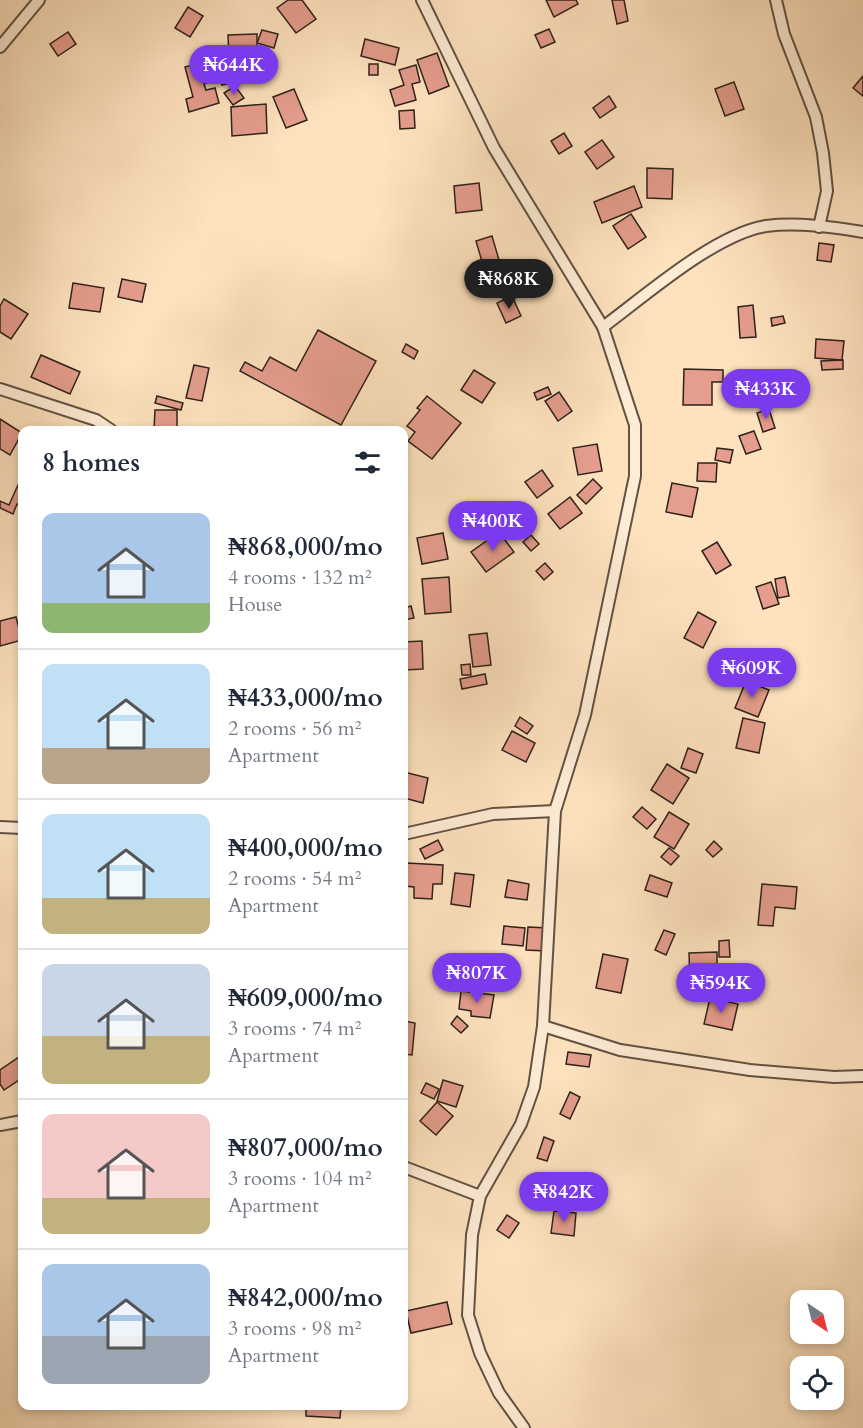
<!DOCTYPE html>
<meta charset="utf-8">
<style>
:root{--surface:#fff;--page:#f6f6f7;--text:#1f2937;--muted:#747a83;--line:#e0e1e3;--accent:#7c3aed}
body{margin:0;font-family:Cardo,serif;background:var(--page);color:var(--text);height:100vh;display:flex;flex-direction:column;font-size:22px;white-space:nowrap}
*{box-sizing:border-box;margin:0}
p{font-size:20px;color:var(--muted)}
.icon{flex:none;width:33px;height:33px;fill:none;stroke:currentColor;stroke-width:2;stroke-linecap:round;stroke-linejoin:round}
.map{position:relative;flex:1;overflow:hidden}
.sheet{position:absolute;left:18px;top:426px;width:390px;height:984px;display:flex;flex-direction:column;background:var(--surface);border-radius:12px;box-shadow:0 3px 9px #0003}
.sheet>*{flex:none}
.needle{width:39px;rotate:145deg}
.buttons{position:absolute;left:790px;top:1290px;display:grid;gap:12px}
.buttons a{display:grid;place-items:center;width:54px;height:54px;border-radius:12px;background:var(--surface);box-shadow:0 3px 9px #0003;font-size:30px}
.price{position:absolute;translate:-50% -51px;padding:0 14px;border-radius:21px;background:var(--accent);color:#fff;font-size:20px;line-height:39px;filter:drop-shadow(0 2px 3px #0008)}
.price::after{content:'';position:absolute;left:50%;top:36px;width:18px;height:14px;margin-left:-9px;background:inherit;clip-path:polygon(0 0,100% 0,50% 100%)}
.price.active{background:#222;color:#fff}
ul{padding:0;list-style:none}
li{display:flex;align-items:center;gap:18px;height:150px;padding:0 24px}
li+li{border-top:2px solid var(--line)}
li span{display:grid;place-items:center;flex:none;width:168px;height:120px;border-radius:12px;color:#555}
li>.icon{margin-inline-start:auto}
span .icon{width:72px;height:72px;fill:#fffc;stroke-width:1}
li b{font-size:26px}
h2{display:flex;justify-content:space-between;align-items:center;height:72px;padding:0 24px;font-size:26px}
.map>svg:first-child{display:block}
</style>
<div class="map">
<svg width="863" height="1428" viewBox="0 0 863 1428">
<rect width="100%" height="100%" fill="#fee2be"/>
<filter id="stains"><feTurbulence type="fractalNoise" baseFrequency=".00333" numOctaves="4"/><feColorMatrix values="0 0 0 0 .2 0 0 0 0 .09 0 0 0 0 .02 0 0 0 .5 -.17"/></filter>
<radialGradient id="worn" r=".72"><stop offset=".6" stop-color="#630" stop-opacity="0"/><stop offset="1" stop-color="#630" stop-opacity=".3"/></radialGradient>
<!-- building -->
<g fill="#e59d8d" stroke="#2d221a" stroke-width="1.5">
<polygon points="288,0 302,0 316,19 296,33 277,8"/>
<polygon points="546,0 576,0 578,4 554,17"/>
<polygon points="612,0 624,0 628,21 617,24"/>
<polygon points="188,7 203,16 190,37 175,28"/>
<polygon points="549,29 555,42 541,48 535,35"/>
<polygon points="262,30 278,34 274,48 257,43"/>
<polygon points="68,32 76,44 58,56 50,44"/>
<polygon points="257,34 257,60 229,61 228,35"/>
<polygon points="365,39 399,48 395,65 361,56"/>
<polygon points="437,53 449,86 429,94 417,60"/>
<polygon points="215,59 220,79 204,84 206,90 215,88 219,103 189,112 186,99 193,97 185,67"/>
<rect x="369" y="64" width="9" height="11"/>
<polygon points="416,65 420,82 412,84 416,100 395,106 390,90 404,85 399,70"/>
<polygon points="230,67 234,82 222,85 218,70"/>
<polygon points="863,76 863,96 853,88"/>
<polygon points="734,82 744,109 725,116 715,89"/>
<polygon points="235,86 244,98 233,105 224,93"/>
<polygon points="294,89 307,120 286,128 273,97"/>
<polygon points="609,96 616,107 600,118 593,108"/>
<polygon points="266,104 267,133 232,136 231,107"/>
<polygon points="414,110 415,128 400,129 399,111"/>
<polygon points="564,133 572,146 559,154 551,141"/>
<polygon points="602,140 614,157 597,169 585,152"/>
<polygon points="647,168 673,169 672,199 647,198"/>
<polygon points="479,183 482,210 456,213 454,186"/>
<polygon points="634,186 642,207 602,223 594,202"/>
<polygon points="631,214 646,237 628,249 613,226"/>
<polygon points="492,236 499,260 483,265 476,241"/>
<polygon points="819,243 834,245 831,262 817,260"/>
<polygon points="122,279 146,284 142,302 118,297"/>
<polygon points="73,283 104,288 100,312 69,308"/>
<polygon points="512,296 521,316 506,323 497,303"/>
<polygon points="4,299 28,314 11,339 0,332 0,306"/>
<polygon points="753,305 756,337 740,338 738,307"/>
<polygon points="783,316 785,323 772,326 771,318"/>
<polygon points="318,330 376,361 341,425 240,371 245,362 262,371 270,357 296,371"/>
<polygon points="816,339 844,341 842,360 815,358"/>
<polygon points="406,344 418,351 414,359 402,352"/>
<polygon points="41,355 80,372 70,394 31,377"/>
<polygon points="843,360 843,369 822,370 821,361"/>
<polygon points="194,365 209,368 202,401 186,398"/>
<polygon points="684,369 723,370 723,382 712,382 712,405 683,405"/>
<polygon points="474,370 495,383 482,403 461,390"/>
<polygon points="548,387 551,394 537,400 534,393"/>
<polygon points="559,392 572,411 558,421 545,401"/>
<polygon points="157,396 183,403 181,410 155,403"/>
<polygon points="427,396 461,423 432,459 408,441 415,432 407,426 420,410 417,408"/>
<polygon points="769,409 775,428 763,432 757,413"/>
<polygon points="155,410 177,410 177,429 154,429"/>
<polygon points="0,419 22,433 10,455 0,449"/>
<polygon points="754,431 761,449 746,454 739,436"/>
<polygon points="597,444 602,471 578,475 573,448"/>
<polygon points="717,448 733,450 730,463 715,460"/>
<polygon points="698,463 717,463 716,482 697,481"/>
<polygon points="542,470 553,486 537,498 525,482"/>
<polygon points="22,476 22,507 17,504 13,514 0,508 0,501 9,505"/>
<polygon points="593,479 602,488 586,504 577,495"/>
<polygon points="672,483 698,488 692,517 666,512"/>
<polygon points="570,497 582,513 560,529 548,514"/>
<polygon points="499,532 514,552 486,572 471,552"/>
<polygon points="443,533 448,559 422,564 417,538"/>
<polygon points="531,535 539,544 531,551 523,542"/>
<polygon points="717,542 731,565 716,574 702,551"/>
<polygon points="545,563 553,572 544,580 536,571"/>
<polygon points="449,577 451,612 425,614 422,579"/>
<polygon points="785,577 789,596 778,598 775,579"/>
<polygon points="771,582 779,604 763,609 756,587"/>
<polygon points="411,606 414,618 404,620 404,608"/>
<polygon points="698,612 716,622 703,648 684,638"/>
<polygon points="16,617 22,640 0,646 0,621"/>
<polygon points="487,633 491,665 473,667 469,635"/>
<polygon points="422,641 423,669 404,670 404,642"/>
<polygon points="470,664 471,675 462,675 461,665"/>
<polygon points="485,674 487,684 462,689 460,679"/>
<polygon points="746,681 769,690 758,717 735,708"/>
<polygon points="520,717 533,726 527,734 515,726"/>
<polygon points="743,718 765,723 759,753 736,748"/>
<polygon points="512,731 535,743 526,762 502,750"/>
<polygon points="688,748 703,754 696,773 681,768"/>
<polygon points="667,764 689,778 673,804 651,790"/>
<polygon points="404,772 428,778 423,803 404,798"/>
<polygon points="642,807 656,819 647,829 633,817"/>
<polygon points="669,812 689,824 674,849 654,837"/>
<polygon points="438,840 443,850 425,859 420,849"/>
<polygon points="714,841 722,849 713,857 706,850"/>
<polygon points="669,848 679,856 671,865 661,857"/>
<polygon points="407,863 443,865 442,884 433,884 432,899 414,898 414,887 405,886"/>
<polygon points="455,873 474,875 470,907 451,904"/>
<polygon points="650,875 672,883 667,897 645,890"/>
<polygon points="508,880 529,884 527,900 505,897"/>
<polygon points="762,884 797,887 795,909 775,907 773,926 758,925"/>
<polygon points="504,926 525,928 523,946 502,944"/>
<polygon points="528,927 548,928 546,951 526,950"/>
<polygon points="664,930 675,934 666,955 655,950"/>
<polygon points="729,940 730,957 719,957 719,941"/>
<polygon points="717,952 717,982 690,983 689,953"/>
<polygon points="603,954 628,959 621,993 596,988"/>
<polygon points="461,991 494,995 490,1018 471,1016 471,1011 459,1009"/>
<polygon points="710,998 738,1004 732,1030 704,1024"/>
<polygon points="457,1016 468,1026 461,1033 451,1024"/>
<polygon points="404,1021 415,1023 412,1055 404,1054"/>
<polygon points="568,1052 591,1055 589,1067 566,1064"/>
<polygon points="22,1055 22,1078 4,1090 0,1084 0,1070"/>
<polygon points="443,1080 463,1086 456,1107 437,1101"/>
<polygon points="426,1083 439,1089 434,1099 421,1093"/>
<polygon points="570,1092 580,1097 570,1119 560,1114"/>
<polygon points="437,1102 453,1116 436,1135 420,1121"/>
<polygon points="544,1137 554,1141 547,1161 537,1158"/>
<polygon points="554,1211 576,1213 574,1236 551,1233"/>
<polygon points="507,1215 519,1223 509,1238 497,1230"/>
<polygon points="447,1302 452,1324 411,1333 406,1311"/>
<polygon points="306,1406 341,1406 340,1418 306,1416"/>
</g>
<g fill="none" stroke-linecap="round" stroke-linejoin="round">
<!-- minor casing -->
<g stroke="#615243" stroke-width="14">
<g id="minor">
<polyline points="422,0 494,148 603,327 635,425 635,476 585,715 555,811 543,1026 534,1087 521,1124 480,1196 472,1235 468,1315 480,1353 499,1393 524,1428"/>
<polyline points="776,0 784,34 816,117 823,153 827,191 819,227"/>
<polyline points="0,47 39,0"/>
<path d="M603,327C645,296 715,234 766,226C798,222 832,227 863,232"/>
<polyline points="0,389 96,420 111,430"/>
<polyline points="0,827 22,828"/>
<polyline points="404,834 493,814 555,811"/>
<polyline points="543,1026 620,1050 750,1070 834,1077 863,1076"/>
<polyline points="0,1125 22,1121"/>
<polyline points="404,1167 480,1196"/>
</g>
</g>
<!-- minor -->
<use href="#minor" stroke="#feecd5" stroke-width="10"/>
</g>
<rect width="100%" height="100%" filter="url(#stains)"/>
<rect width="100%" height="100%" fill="url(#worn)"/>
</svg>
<div class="buttons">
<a><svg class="needle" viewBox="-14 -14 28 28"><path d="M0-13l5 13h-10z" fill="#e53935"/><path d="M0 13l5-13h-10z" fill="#747a83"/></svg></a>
<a><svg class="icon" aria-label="locate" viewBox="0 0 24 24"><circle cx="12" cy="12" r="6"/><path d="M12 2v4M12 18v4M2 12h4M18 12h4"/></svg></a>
</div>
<b class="price" style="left:234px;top:96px">₦644K</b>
<b class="price active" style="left:509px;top:310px">₦868K</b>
<b class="price" style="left:766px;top:420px">₦433K</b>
<b class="price" style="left:493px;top:552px">₦400K</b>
<b class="price" style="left:752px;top:699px">₦609K</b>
<b class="price" style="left:477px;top:1004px">₦807K</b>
<b class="price" style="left:721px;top:1014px">₦594K</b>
<b class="price" style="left:564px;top:1223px">₦842K</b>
<section class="sheet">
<h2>8 homes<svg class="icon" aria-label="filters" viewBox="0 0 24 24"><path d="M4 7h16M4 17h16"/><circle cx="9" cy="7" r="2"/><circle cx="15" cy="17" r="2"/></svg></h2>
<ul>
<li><span style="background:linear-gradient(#a9c7e8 75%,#8fb573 0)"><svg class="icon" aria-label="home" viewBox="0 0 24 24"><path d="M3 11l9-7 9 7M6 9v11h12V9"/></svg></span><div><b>₦868,000/mo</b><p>4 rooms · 132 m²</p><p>House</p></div></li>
<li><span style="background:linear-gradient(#bfe0f5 70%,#b9a48a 0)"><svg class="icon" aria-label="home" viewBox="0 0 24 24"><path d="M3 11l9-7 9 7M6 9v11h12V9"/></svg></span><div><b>₦433,000/mo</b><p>2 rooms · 56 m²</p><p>Apartment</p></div></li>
<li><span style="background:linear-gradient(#bfe0f5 70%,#c2b280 0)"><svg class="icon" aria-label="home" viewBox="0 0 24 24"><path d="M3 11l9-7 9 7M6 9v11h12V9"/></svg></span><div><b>₦400,000/mo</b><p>2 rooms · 54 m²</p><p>Apartment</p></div></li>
<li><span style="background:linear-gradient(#c9d6e8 60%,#c2b280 0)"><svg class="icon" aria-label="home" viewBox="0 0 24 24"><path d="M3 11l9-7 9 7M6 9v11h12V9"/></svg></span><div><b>₦609,000/mo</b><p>3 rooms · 74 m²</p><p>Apartment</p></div></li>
<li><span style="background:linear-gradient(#f6c9c9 70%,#c2b280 0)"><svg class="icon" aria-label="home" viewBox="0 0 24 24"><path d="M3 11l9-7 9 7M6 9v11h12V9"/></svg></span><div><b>₦807,000/mo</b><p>3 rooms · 104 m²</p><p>Apartment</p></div></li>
<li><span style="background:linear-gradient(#a9c7e8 60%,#9aa5b1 0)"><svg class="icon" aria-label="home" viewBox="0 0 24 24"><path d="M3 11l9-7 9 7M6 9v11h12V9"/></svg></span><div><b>₦842,000/mo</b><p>3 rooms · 98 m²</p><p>Apartment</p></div></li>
</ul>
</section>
</div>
